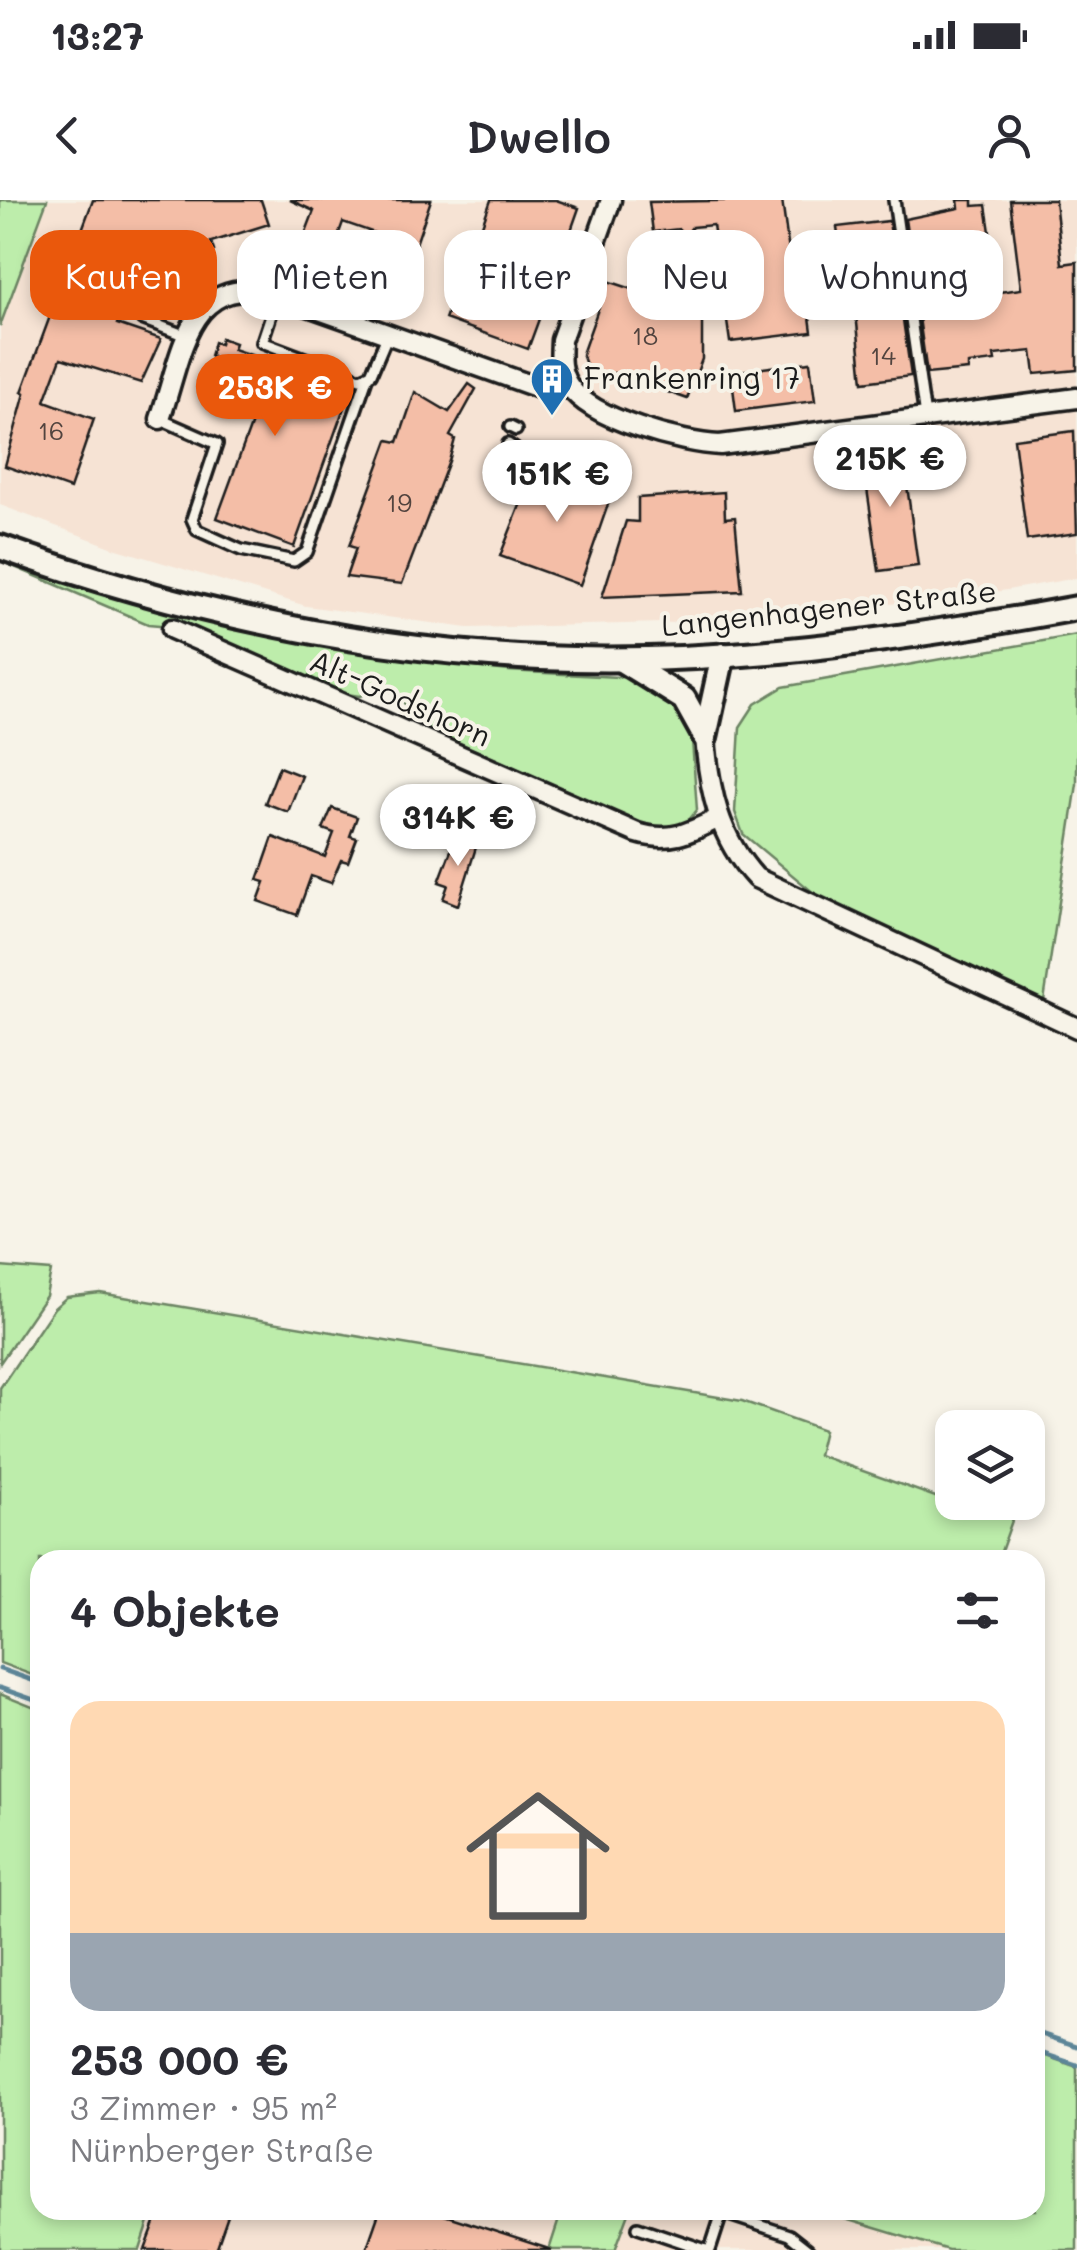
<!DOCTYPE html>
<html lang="de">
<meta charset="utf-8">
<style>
:root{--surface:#fff;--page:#f7f7f7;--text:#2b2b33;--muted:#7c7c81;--line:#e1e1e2;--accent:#ea580c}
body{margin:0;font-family:Mali,sans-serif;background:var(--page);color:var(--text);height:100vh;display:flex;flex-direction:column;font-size:38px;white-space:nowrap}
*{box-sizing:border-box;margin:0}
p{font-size:32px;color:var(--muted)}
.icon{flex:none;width:55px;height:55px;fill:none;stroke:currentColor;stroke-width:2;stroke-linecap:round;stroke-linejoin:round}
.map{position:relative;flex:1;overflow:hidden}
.details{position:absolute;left:30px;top:1350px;width:1015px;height:670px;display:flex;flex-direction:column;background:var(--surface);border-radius:30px;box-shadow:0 5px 15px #0003}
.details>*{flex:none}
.hud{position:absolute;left:30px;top:30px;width:1018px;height:90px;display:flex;gap:20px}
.tools{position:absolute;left:935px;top:1210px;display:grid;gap:20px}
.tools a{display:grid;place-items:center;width:110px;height:110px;border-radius:20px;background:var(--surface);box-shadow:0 5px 15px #0003;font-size:50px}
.price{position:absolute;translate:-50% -85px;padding:0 22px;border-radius:35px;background:#fff;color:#222;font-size:32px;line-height:65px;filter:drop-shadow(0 2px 5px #0008)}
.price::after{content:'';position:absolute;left:50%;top:60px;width:30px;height:22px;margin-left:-15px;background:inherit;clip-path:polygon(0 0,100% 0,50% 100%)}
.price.active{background:var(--accent);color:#fff}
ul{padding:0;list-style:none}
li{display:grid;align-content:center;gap:20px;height:530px;padding:0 40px}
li+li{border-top:2px solid var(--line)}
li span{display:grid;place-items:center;height:310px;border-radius:30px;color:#555}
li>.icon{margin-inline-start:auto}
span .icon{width:180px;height:180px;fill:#fffc;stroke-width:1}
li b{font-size:42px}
h2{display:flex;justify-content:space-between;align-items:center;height:120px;padding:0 40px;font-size:42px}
.chip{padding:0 35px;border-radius:30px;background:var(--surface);box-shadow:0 5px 15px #0003;font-size:35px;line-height:90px}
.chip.active{background:var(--accent);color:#fff}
.status{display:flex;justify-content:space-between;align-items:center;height:70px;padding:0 50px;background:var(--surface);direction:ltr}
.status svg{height:28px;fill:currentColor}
header{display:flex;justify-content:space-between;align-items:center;height:130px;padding:0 40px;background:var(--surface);font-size:45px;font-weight:600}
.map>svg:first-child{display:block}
</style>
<div class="status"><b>13:27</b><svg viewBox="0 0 49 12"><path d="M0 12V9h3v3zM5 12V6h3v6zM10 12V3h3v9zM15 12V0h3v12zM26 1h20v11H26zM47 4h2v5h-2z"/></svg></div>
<header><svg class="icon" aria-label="back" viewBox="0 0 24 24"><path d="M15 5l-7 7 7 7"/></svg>Dwello<svg class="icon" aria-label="person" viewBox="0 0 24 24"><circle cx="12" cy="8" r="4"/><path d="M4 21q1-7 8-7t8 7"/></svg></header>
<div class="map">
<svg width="1077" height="2050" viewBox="0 0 1077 2050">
<rect width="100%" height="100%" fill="#f7f3e8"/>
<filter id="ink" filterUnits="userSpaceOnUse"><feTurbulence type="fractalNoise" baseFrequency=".01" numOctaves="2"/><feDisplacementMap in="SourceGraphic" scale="20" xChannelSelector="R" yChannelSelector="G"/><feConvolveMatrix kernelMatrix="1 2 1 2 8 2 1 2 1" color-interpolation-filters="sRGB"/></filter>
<g filter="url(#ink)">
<!-- built -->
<g fill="#f6e3d4">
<polygon points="47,0 1077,0 1077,378 972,396 701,422 468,428 306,406 114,348 0,305 0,126"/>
<polygon points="153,2010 562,2010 549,2050 140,2050"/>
<polygon points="630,2010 815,2010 948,2050 615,2050"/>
</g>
<!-- green -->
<g fill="#bdedab" stroke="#6c8464" stroke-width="2.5">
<polygon points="0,0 47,0 0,126"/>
<polygon points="3,362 233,427 367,454 509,471 635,478 682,510 692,540 697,610 684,626 656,630 430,530 393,492 380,487 360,496 346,494 182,427 148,424"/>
<polygon points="1077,435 1077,584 1044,801 833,709 743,634 735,612 740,527 755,504 783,487"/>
<polygon points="0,1067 51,1071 46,1096 0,1163"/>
<polygon points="100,1093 742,1201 824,1230 818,1255 972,1310 982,1303 1014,1315 998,1360 40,1360 40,1478 0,1463 0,1188 54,1108 67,1097"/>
<polygon points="0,1494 40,1510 40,2010 153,2010 140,2050 0,2050"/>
<polygon points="1035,1852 1077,1867 1077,2050 948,2050 815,2010 1035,2010"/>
<polygon points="562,2010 630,2010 615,2050 549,2050"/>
</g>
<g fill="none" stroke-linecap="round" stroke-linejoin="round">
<!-- stream -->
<g stroke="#5d8698" stroke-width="5">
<polyline points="0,1469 40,1483"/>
<polyline points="0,1488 40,1502"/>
<polyline points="1035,1832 1077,1846"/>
<polyline points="1035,1851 1077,1865"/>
</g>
</g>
<!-- building -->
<g fill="#f4bea7" stroke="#1c1c1c" stroke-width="2.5">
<polygon points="93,0 261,0 269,24 211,42 214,51 173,63 178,78 135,72 117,124 161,139 141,183 61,158 45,201 94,219 70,289 5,266 25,193 22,192"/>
<polygon points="290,0 431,0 415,47 343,22 329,61 299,50 314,11"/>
<polygon points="491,0 556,0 579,8 555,76 524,65 530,49 480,31"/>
<polygon points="782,0 795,96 807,94 812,132 730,142 713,25 692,27 685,36 679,29 653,32 649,2"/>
<polygon points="958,0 973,0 973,6 986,5 999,92 1021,89 1010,0 1055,0 1062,64 1077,62 1077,170 1035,174 1032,151 994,155 995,161 968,164 968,170 927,174 905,19 959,8"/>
<polygon points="889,21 911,176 863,182 856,113 847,114 837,27"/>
<polygon points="462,70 546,100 528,149 445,119"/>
<polygon points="608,81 702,112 702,159 687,199 614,173 610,176 588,170 582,154"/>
<polygon points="221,138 235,143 233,149 351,188 294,347 217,318 254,217 201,197 216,158 210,156 214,142 220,144"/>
<polygon points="810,162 815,201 736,211 731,172"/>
<polygon points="469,184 476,189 450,236 455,239 449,261 402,384 346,377 356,348 349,346 388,240 398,242 415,192 449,212"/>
<polygon points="1074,231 1077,333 1027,340 1014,239"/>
<polygon points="902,249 918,366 879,371 862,254"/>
<polygon points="536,265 612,293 580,385 500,356"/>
<polygon points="724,292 725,318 735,317 742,391 602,397 626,321 638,322 638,298"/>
<polygon points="279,567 302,576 288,612 265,603"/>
<polygon points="332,608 357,617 350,636 357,638 348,662 341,660 331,683 311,676 297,715 258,701 265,682 258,680 273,637 325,657 334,633 323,629"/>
<polygon points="456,637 477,644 458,705 443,699 448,685 439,682"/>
<polygon points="160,2010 230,2010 216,2050 145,2050"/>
<polygon points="380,2010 429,2010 552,2050 366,2050"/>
</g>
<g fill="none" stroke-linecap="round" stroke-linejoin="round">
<!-- service casing -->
<g stroke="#1c1c1c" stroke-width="16">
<g id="service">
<polyline points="894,0 925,217"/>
<polyline points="313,67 290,58 262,142 360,179 371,174 388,134"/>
<polyline points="149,99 142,119 186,136"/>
<polyline points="160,219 217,244 192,319 197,330 241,350 294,361 307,352 367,178"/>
<polyline points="510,227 516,230"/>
<polyline points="508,244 515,249"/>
<polyline points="714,2010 789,2035 808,2050"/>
<polyline points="638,2027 706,2050"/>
<polyline points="710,2050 722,2013"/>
</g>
</g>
<!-- minor casing -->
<g stroke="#1c1c1c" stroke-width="25">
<g id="minor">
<path d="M611,0L561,140C560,157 559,172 569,186C592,220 681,243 720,245L1077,198"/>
<path d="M160,219C183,153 187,71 277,95L542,189L564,177"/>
<path d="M172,429L637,633C670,643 689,633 719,618"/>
<path d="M705,537C709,590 719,638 756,678L1077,828"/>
</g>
</g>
<!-- secondary casing -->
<g stroke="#1c1c1c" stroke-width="30">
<g id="secondary">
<path d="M0,347C174,409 355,450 541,458C720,466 901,440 1077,408"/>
<polyline points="621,460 684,499 705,537"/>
<polyline points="705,537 723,455"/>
</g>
</g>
<!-- service -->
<use href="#service" stroke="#f7f3e8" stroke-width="9"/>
<!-- minor -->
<use href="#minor" stroke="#f7f3e8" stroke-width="18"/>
<!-- secondary -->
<use href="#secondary" stroke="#f7f3e8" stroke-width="22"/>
</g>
</g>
<!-- icons -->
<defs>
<g id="building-pin" transform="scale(2.25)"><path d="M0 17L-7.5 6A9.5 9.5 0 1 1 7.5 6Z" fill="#1f6fb2" stroke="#f7f3e8"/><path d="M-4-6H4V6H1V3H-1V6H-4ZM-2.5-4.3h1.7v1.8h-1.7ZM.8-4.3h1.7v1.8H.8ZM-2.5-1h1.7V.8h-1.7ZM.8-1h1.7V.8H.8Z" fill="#fff"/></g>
</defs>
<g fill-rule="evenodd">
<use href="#building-pin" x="552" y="179"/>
</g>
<g text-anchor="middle" stroke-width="8" stroke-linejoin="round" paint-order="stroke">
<!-- number labels -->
<g font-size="25" fill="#52443f">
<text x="645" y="145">18</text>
<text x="883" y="165">14</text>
<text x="51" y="240">16</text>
<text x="399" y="312">19</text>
</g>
<!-- poi labels -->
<g font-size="30" fill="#1c1c1c" stroke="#f7f3e8" text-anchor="start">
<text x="584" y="189">Frankenring 17</text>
</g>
<!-- street labels -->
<g font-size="30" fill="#1c1c1c" stroke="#f7f3e8">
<text transform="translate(829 409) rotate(-6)" y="10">Langenhagener Straße</text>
<text transform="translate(400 499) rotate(24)" y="10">Alt-Godshorn</text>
</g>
</g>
</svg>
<div class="tools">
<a><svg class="icon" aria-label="layers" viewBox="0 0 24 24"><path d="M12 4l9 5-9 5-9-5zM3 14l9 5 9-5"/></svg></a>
</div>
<b class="price active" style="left:275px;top:239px">253K €</b>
<b class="price" style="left:890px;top:310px">215K €</b>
<b class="price" style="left:557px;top:325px">151K €</b>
<b class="price" style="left:458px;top:669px">314K €</b>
<div class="hud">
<a class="chip active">Kaufen</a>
<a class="chip">Mieten</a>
<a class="chip">Filter</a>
<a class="chip">Neu</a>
<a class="chip">Wohnung</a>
</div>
<section class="details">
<h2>4 Objekte<svg class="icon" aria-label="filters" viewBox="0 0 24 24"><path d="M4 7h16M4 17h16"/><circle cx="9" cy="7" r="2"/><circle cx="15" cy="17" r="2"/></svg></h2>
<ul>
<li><span style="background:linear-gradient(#ffd9b3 75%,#9aa5b1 0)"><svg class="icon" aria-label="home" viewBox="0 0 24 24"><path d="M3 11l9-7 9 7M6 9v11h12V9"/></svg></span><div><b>253 000 €</b><p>3 Zimmer · 95 m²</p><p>Nürnberger Straße</p></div></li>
</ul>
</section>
</div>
